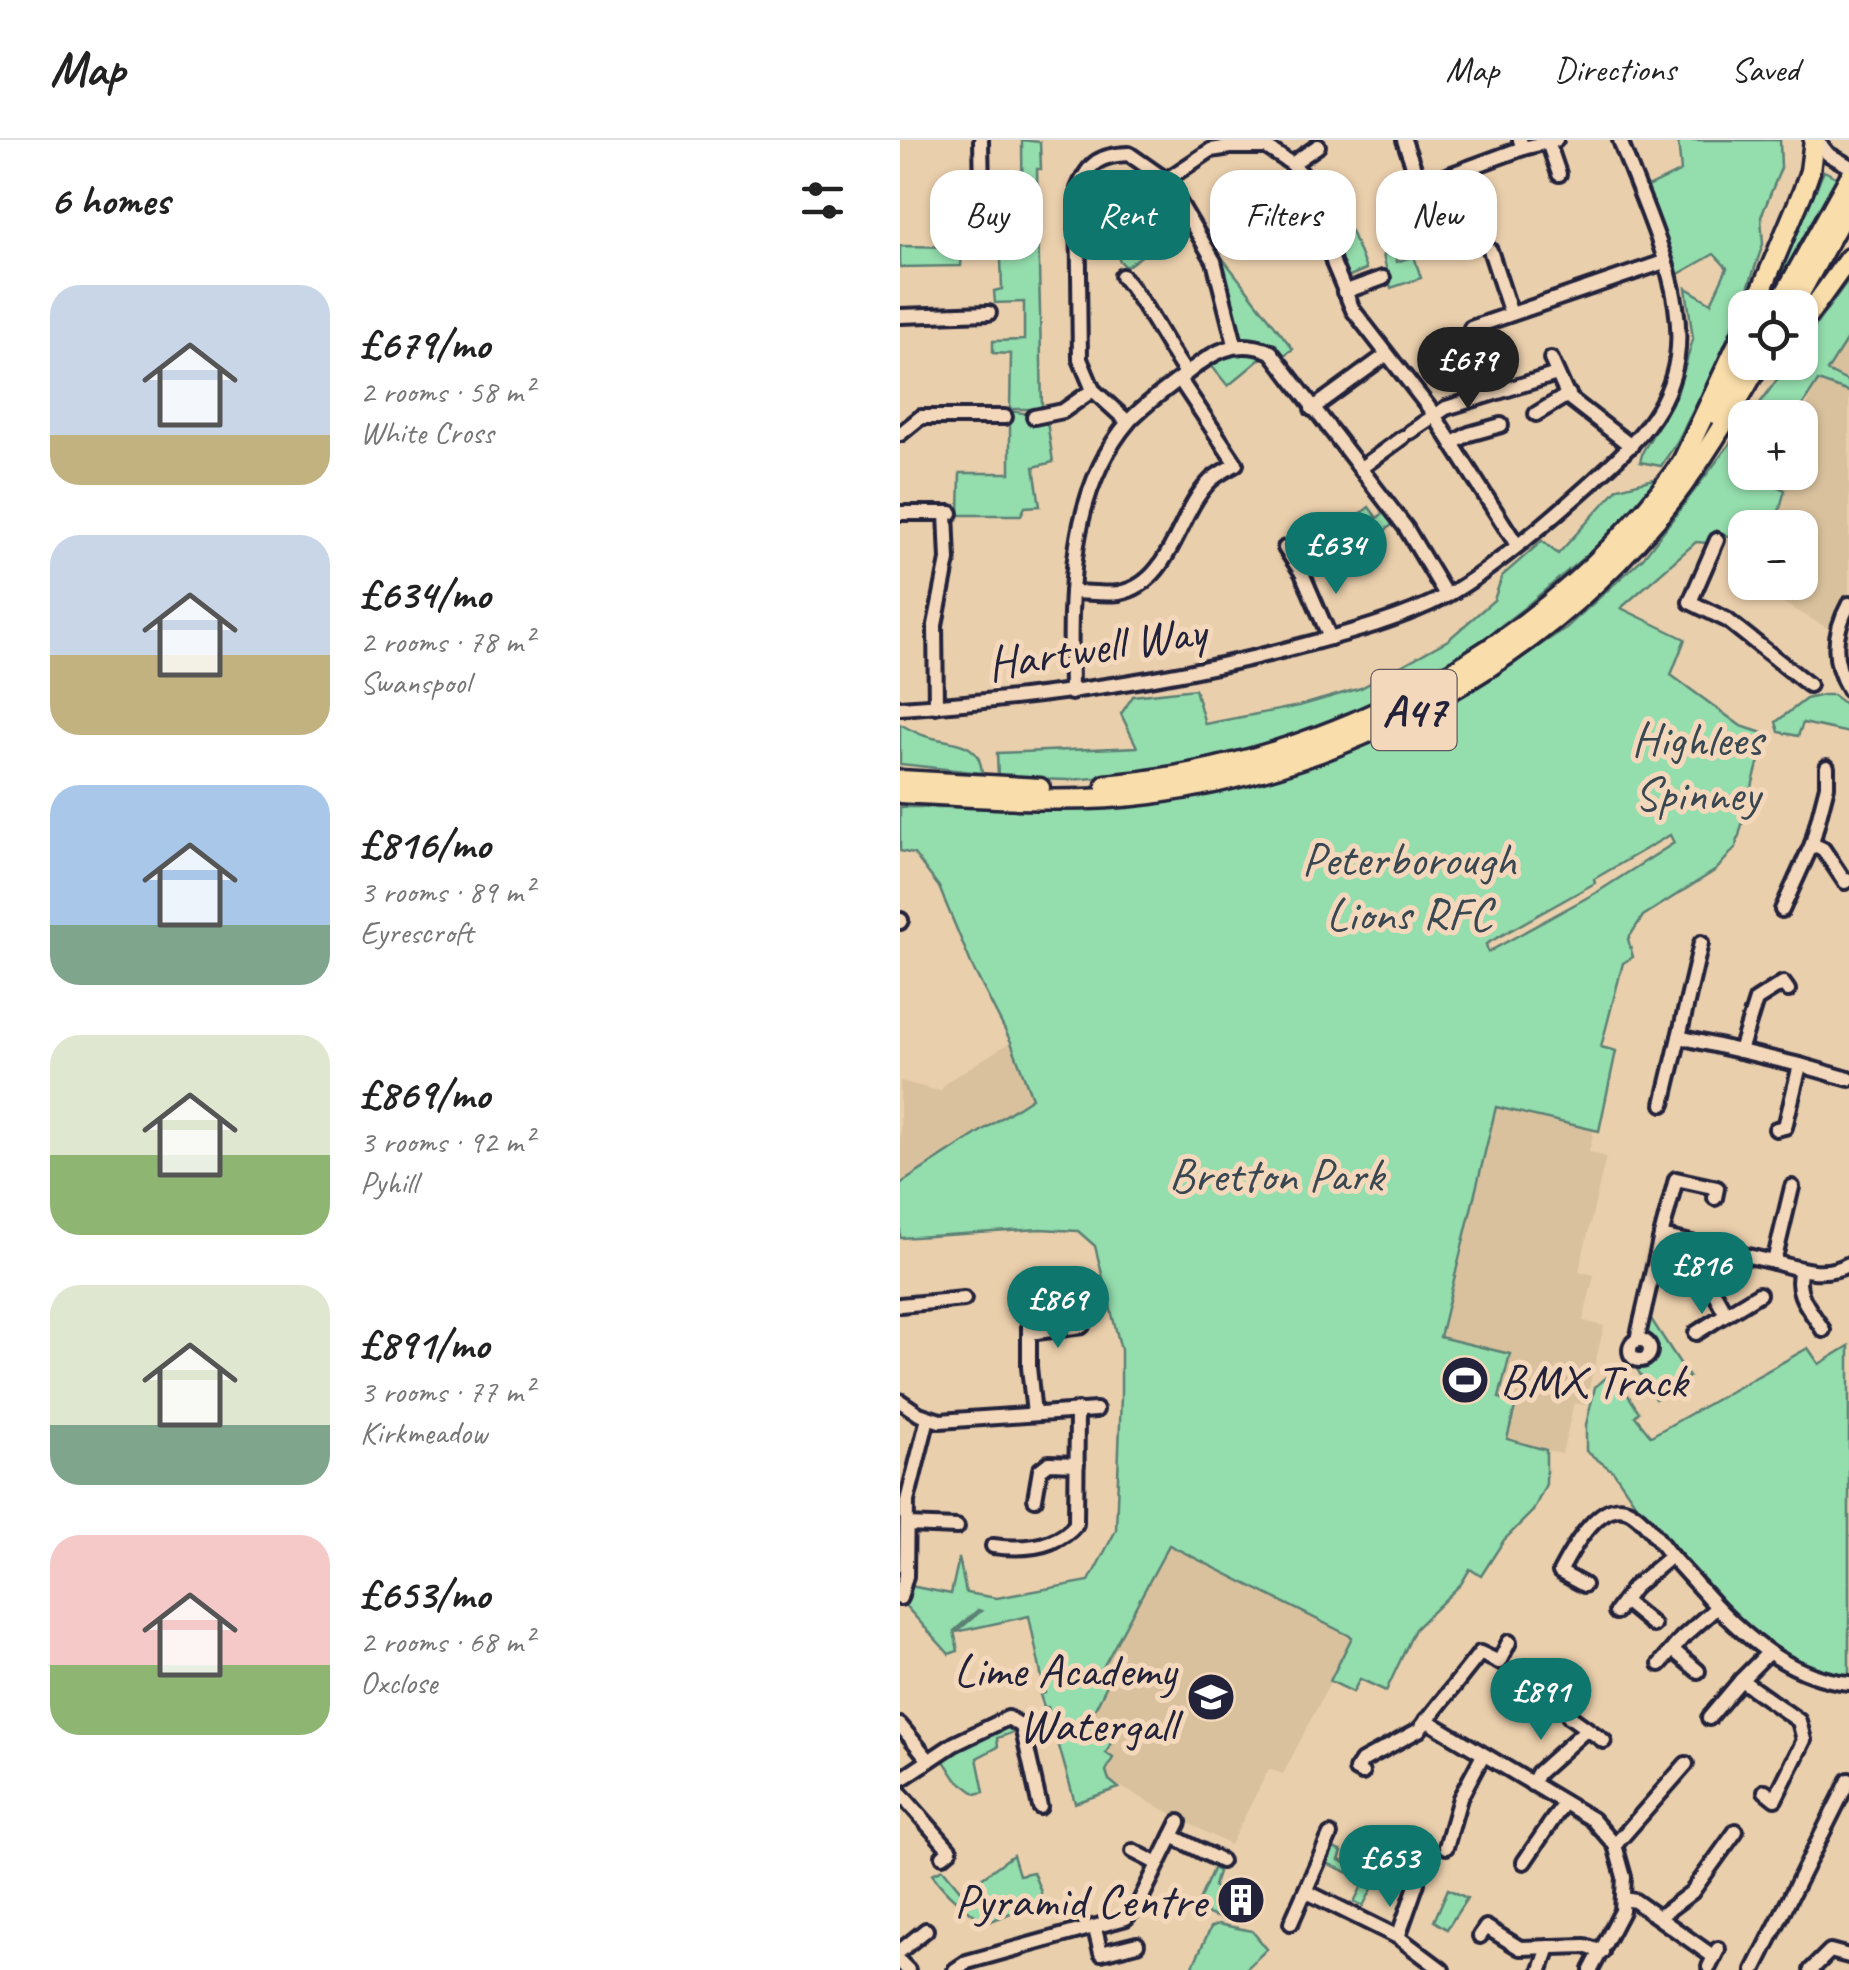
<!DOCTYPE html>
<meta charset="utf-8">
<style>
:root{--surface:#fff;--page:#f6f6f6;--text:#222;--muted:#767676;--line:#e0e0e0;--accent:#0f766e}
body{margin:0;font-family:Caveat,sans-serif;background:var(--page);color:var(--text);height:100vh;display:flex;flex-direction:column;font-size:38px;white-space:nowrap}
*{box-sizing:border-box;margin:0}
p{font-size:32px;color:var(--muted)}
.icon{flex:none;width:55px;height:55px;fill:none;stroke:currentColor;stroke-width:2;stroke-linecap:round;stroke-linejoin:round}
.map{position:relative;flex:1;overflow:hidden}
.side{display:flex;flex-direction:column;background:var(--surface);width:900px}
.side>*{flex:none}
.hud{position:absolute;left:30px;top:30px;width:768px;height:90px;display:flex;gap:20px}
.buttons{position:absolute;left:828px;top:150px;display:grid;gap:20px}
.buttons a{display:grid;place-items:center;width:90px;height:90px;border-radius:20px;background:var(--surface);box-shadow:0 2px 8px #0004;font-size:50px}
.price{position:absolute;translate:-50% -85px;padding:0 22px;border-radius:35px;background:var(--accent);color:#fff;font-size:32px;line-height:65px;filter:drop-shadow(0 2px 5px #0008)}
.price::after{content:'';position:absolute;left:50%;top:60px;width:30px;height:22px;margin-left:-15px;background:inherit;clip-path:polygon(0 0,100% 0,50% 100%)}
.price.current{background:#222;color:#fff}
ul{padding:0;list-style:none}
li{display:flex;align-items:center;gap:30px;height:250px;padding:0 50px}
li span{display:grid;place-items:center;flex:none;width:280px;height:200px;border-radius:30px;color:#555}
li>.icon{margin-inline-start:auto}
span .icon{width:120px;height:120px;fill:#fffc;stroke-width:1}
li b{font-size:42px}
h2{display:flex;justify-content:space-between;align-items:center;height:120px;padding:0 50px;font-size:42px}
.pill{padding:0 35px;border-radius:30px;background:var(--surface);box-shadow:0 2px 8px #0004;font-size:35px;line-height:90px}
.pill.current{background:var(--accent);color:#fff}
header{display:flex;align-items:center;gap:60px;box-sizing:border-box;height:140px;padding:0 50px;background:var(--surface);border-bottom:2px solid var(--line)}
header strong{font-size:48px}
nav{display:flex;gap:55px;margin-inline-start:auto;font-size:35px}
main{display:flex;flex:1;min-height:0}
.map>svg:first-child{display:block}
</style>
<header>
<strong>Map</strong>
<nav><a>Map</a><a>Directions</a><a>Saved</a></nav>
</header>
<main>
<section class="side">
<h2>6 homes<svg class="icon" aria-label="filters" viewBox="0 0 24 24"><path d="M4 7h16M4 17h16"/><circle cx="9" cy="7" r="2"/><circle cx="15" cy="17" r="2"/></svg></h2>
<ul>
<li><span style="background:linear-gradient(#c9d6e8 75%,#c2b280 0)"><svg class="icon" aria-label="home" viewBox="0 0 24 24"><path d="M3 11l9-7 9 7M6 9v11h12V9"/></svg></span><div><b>£679/mo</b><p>2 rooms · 58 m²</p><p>White Cross</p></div></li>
<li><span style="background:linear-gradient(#c9d6e8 60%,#c2b280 0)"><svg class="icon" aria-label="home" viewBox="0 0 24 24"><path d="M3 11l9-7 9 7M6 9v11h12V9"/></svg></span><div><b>£634/mo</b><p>2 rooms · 78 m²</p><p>Swanspool</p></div></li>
<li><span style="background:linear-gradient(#a9c7e8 70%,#7fa58c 0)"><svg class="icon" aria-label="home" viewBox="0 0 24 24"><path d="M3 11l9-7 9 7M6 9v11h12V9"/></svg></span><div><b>£816/mo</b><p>3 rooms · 89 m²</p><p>Eyrescroft</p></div></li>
<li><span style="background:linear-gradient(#dfe7d0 60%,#8fb573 0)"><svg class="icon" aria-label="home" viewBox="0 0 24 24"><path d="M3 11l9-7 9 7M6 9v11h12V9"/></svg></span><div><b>£869/mo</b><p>3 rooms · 92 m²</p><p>Pyhill</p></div></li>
<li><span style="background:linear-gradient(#dfe7d0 70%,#7fa58c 0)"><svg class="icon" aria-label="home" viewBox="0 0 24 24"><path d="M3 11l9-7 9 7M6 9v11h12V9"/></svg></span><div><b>£891/mo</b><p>3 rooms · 77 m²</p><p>Kirkmeadow</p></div></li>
<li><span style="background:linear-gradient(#f6c9c9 65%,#8fb573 0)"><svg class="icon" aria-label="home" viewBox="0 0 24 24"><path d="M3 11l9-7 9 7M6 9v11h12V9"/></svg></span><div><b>£653/mo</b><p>2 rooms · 68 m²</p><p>Oxclose</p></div></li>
</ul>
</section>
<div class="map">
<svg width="949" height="1830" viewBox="0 0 949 1830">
<rect width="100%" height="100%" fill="#eacfac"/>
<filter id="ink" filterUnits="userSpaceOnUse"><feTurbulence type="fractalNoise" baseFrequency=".01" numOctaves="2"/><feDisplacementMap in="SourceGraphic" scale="20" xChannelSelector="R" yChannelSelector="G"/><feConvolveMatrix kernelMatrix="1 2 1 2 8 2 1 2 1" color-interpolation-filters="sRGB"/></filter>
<g filter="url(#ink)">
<!-- built -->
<g fill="#d9c19d">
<polygon points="949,191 949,558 940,552 927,516 929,489 848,443 900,442 900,388 860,387 882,333 900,332 900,285 920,232"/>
<polygon points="111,902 132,958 0,1044 0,941 40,951 48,941"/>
<polygon points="596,966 694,990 689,1012 706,1017 679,1131 694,1135 683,1181 704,1186 685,1265 674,1263 662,1314 606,1300 599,1259 540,1197"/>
<polygon points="269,1405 453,1498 383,1634 369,1629 330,1705 208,1640 206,1614 213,1585 195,1577 193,1573 208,1541 201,1531"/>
</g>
<!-- green -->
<g fill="#94ddad" stroke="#5b8074" stroke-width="2.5" fill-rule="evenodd">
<polygon points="122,0 140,2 141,29 137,29 142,269 110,269 111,214 93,213 93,201 124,200 124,162 95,163 94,151 102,149 101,117 123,117"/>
<polygon points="778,0 880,0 881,28 861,77 863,104 845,157 815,228 777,302 761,326 740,322 743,311 777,254 793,199 786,148 811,163 827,128 814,114 775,136 744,49 781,31"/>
<polygon points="924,31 938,38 863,168"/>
<polygon points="225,67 254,107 226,127 219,120 218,68"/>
<polygon points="451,91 466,129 445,138 430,99"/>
<polygon points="310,102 393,209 380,218 335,193 328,150"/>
<polygon points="0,106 62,107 61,126 0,127"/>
<polygon points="494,112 497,122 514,116 521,138 491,148 483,115"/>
<polygon points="949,139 949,196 927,231 949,242 949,252 918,241 895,277 850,277 889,223 900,222 900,207"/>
<polygon points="337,208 365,215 328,246 310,224"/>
<polygon points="110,271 130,274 131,282 147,281 153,322 134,327 140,366 125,367 121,375 59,375 60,333 110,333"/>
<path d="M845,284V332L859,333L858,337L885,350L878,375L845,388V404L816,390L807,403L796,402L721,468L785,499L771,535L841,586L866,594L836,707L816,730L743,776L728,799L733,817L723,823L701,907L716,911L699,991L596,967L540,1197L610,1214L599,1258L616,1263L607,1299L646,1310V1344L633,1371L604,1400L581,1436L570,1429L561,1444L515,1489L486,1551L460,1539L453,1552L430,1541L452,1497L269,1405L201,1531L209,1541L193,1573L195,1577L217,1590L206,1613L213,1618L206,1631L209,1640L219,1648L175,1663L148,1567H144L140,1555L145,1553L129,1476L56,1492L81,1471L78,1470L54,1491L58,1511L49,1514L2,1462L10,1446L51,1454L59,1418L66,1453L97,1458L189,1441L216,1390L221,1256V1210L195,1106L178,1091L140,1089L0,1098V1044L132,958L111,902L73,828L39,747L14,714L0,711V667H192L268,661L352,640L459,607L521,577L592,537L666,488L743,418ZM770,695L774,703L699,751L588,812L586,804L695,743L694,739Z"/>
<polygon points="758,338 703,401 624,468 551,524 490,556 335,617 233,635 169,640 98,638 97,613 237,607 221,574 233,556 295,549 305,584 399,566 461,548 548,500 594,460 602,436 642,401 658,414 718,348"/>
<polygon points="469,367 477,378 484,373 493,384 459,411 442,388"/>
<polygon points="923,555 933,555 949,567 949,593 903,583 898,596 879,592 876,582 906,559"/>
<path d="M0,584C9,589 19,595 29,597C55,604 80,601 82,633L0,624Z"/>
<polygon points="751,1179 789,1237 755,1259 734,1224 746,1224 753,1217 752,1200 742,1194"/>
<polygon points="949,1206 949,1535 928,1532 882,1515 828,1468 737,1366 714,1332 686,1311 686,1285 695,1247 707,1237 717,1238 739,1272 735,1276 751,1296 908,1208 919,1224"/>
<polygon points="111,1585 117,1591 97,1598 98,1607 77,1618 84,1652 76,1654 55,1638 42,1618 102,1586"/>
<polygon points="488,1689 493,1694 479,1733 488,1737 484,1747 473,1747 463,1766 454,1762 465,1740 422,1721 429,1706 442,1712 439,1720 459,1729 481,1703"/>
<path d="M113,1715L119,1735L133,1732L141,1752V1768L118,1770L89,1782C69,1775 44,1752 32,1734L43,1729L62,1752Z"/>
<path d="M314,1727L318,1732L314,1746L322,1756L319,1761L343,1775C326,1783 311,1777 296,1767Z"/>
<polygon points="548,1749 567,1758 547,1789 534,1781"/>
<polygon points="318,1784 352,1791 367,1809 345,1830 291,1830 311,1787"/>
</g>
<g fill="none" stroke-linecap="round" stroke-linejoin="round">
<!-- minor casing -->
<g stroke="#22223b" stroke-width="20">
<g id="minor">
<polyline points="81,0 83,101"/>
<polyline points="504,0 520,45"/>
<polyline points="620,0 623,8 656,0"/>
<polyline points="917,0 928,14 949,26"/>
<polyline points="648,2 659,34"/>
<polyline points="392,24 418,6"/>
<polyline points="266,40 311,10 330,7 366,7 392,24 408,40 434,125 453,170 530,269 617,405"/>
<polyline points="527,86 514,48 623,8"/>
<polyline points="71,102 96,102"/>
<polyline points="590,110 611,174"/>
<path d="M222,136C248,166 263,201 286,233"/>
<polyline points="444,152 483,138"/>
<polyline points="0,176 89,173"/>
<polyline points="571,188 764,122"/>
<polyline points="651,219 668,257 731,306"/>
<polyline points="412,269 486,215"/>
<polyline points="636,274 669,254"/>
<polyline points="134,277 163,271 193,250"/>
<path d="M228,282L193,250L180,219L178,49C189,22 200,15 229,14L266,40L314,121L335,204"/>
<polyline points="510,292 546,268 657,234"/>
<polyline points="0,294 21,277 105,277"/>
<polyline points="553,303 569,294 601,285"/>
<polyline points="461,328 503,297"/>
<polyline points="0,373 51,373"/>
<polyline points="817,400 790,462 827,480 909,545"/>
<polyline points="385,408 402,433 430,498"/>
<polyline points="402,433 430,410"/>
<path d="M172,452C187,452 205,455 219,453C272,443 277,374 310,341C317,334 328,329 336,324L284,246"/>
<path d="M949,464C933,493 931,521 949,550"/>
<path d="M171,553C170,463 166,355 229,281C245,264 264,251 282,237C311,214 334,196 371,212L506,388L546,455"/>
<polyline points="36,566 35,485 48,420 46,373"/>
<path d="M0,568C134,559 265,542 396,507C445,494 500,480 546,456C591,431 650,380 689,345C729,308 769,274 777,217C787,148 743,65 720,0"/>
<polyline points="927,627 927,646 912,704 923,709 945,742 949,740"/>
<polyline points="882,770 912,704"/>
<polyline points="0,782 1,780"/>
<polyline points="801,803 779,897 840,911"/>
<polyline points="888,850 883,843 856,860 840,911 900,925"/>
<polyline points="763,964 779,897"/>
<polyline points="876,989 885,987 900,925 949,939"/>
<path d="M892,1047L874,1122C900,1129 924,1138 949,1124"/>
<polyline points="761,1096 776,1039 817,1048 815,1058"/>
<polyline points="801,1106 799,1125 826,1174 859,1154"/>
<path d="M901,1130C893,1154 911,1170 923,1190"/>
<polyline points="0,1165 64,1159"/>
<polyline points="129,1193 182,1186"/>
<polyline points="796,1193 826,1174"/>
<polyline points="737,1200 761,1096 874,1122"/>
<circle cx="740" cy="1210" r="10"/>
<polyline points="0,1261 19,1274 40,1281 196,1270"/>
<polyline points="134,1274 129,1227 129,1181 149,1136"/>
<polyline points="135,1359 140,1330 149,1323 177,1324"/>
<polyline points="7,1385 57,1387"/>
<path d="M93,1406C123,1410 156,1408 176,1384L177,1270"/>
<path d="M684,1445L660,1432C671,1411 703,1351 733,1373C747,1382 760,1403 771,1416"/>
<polyline points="0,1458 6,1436 7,1361 28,1278"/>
<polyline points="724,1461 753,1485"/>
<polyline points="716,1472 733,1448 771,1416 817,1467"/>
<polyline points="773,1510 798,1531"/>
<path d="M760,1524L782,1498L817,1467C853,1504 895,1538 949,1543"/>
<polyline points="669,1576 704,1601"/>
<polyline points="809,1578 841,1540"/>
<polyline points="526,1580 692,1679 715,1705 724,1737 722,1771 691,1830"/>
<polyline points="0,1585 28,1619"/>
<polyline points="462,1633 456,1630 462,1621 519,1590 580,1513 599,1522 609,1502"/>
<polyline points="0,1640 54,1604 108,1578 122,1586 140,1667"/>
<polyline points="632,1644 638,1633 687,1589"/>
<polyline points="865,1651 875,1659 904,1600 899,1581 841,1540 867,1514"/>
<polyline points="0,1653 50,1710 43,1716"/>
<polyline points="272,1696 321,1721"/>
<polyline points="715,1705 786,1624"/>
<polyline points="546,1707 560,1658 583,1615"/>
<polyline points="233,1711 258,1724"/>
<polyline points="624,1722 664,1663"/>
<polyline points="407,1752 498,1797 542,1830"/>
<polyline points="724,1759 735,1761 814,1817"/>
<polyline points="759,1777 792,1752 836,1691"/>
<polyline points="391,1783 430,1695"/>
<polyline points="195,1789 201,1813 237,1804"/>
<polyline points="580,1796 586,1787 620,1808 685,1806 702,1812"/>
<polyline points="498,1797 517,1743"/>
<polyline points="0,1811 26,1790"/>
<polyline points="0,1822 8,1830"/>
<polyline points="809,1827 818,1809"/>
<polyline points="55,1830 67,1822 226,1778 238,1765 279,1682"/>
<polyline points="641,1830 649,1807"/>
<polyline points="854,1830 949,1640"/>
<polyline points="911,1830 930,1811 949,1816"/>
</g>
</g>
<!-- highway casing -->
<g stroke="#22223b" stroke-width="25">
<g id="highway">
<polyline points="854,168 903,51 910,31 914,0"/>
<polyline points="877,168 949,38"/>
<polyline points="892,168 949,64"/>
<polyline points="900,186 949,118"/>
<polyline points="815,274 845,222"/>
<polyline points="782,322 845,188"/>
<polyline points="0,640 140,648"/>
<path d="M206,645C433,625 659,503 789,312"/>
<path d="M0,653C83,657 167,665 251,654C452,627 649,519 774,357C806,315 834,268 860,222"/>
</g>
</g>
<!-- minor -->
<use href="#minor" stroke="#f4d8bb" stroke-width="12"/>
<!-- highway -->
<use href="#highway" stroke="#f9deab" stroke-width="18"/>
</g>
</g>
<!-- icons -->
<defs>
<g id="stadium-disc" transform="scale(2.5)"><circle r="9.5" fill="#22223b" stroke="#f4d8bb"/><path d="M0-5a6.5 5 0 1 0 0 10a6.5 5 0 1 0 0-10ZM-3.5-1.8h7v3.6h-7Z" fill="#fff"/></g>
<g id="school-disc" transform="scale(2.5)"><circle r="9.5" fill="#22223b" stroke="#f4d8bb"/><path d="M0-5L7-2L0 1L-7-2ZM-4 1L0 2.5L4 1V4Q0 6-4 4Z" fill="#fff"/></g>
<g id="building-disc" transform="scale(2.5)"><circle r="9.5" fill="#22223b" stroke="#f4d8bb"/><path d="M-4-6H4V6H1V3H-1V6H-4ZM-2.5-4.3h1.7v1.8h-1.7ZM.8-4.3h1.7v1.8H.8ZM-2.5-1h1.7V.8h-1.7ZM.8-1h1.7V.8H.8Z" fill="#fff"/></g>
</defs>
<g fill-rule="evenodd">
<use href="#stadium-disc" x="565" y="1240"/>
<use href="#school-disc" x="311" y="1557"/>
<use href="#building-disc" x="341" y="1760"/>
</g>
<g text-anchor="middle" stroke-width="10" stroke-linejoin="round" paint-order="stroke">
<!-- shield labels -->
<rect fill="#f4d8bb" stroke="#615961" stroke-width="2.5" x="471.5" y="530" width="85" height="80" rx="8"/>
<g font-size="45" font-weight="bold" fill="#22223b">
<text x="514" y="586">A47</text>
</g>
<!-- street labels -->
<g font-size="48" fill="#22223b" stroke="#f4d8bb">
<text transform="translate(196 506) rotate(-9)" y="17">Hartwell Way</text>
</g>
<!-- park labels -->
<g font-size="48" fill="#394752" stroke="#f4d8bb">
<text x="797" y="615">Highlees<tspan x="797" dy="55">Spinney</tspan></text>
<text x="509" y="735">Peterborough<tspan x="509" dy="55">Lions RFC</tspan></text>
<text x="376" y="1051">Bretton Park</text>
</g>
<!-- poi labels -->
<g font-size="48" fill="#22223b" stroke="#f4d8bb" text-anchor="end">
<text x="600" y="1257" text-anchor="start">BMX Track</text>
<text x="276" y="1546">Lime Academy<tspan x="276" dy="55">Watergall</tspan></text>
<text x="306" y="1777">Pyramid Centre</text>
</g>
</g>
</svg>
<div class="buttons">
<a><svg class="icon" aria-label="locate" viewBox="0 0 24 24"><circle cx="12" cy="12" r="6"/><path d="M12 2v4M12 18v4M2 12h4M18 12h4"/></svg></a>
<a>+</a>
<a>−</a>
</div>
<b class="price current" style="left:568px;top:272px">£679</b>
<b class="price" style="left:436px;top:457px">£634</b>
<b class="price" style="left:802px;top:1177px">£816</b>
<b class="price" style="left:158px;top:1211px">£869</b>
<b class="price" style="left:641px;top:1603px">£891</b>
<b class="price" style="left:490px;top:1770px">£653</b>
<div class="hud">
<a class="pill">Buy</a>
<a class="pill current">Rent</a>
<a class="pill">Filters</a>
<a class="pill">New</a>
</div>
</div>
</main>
